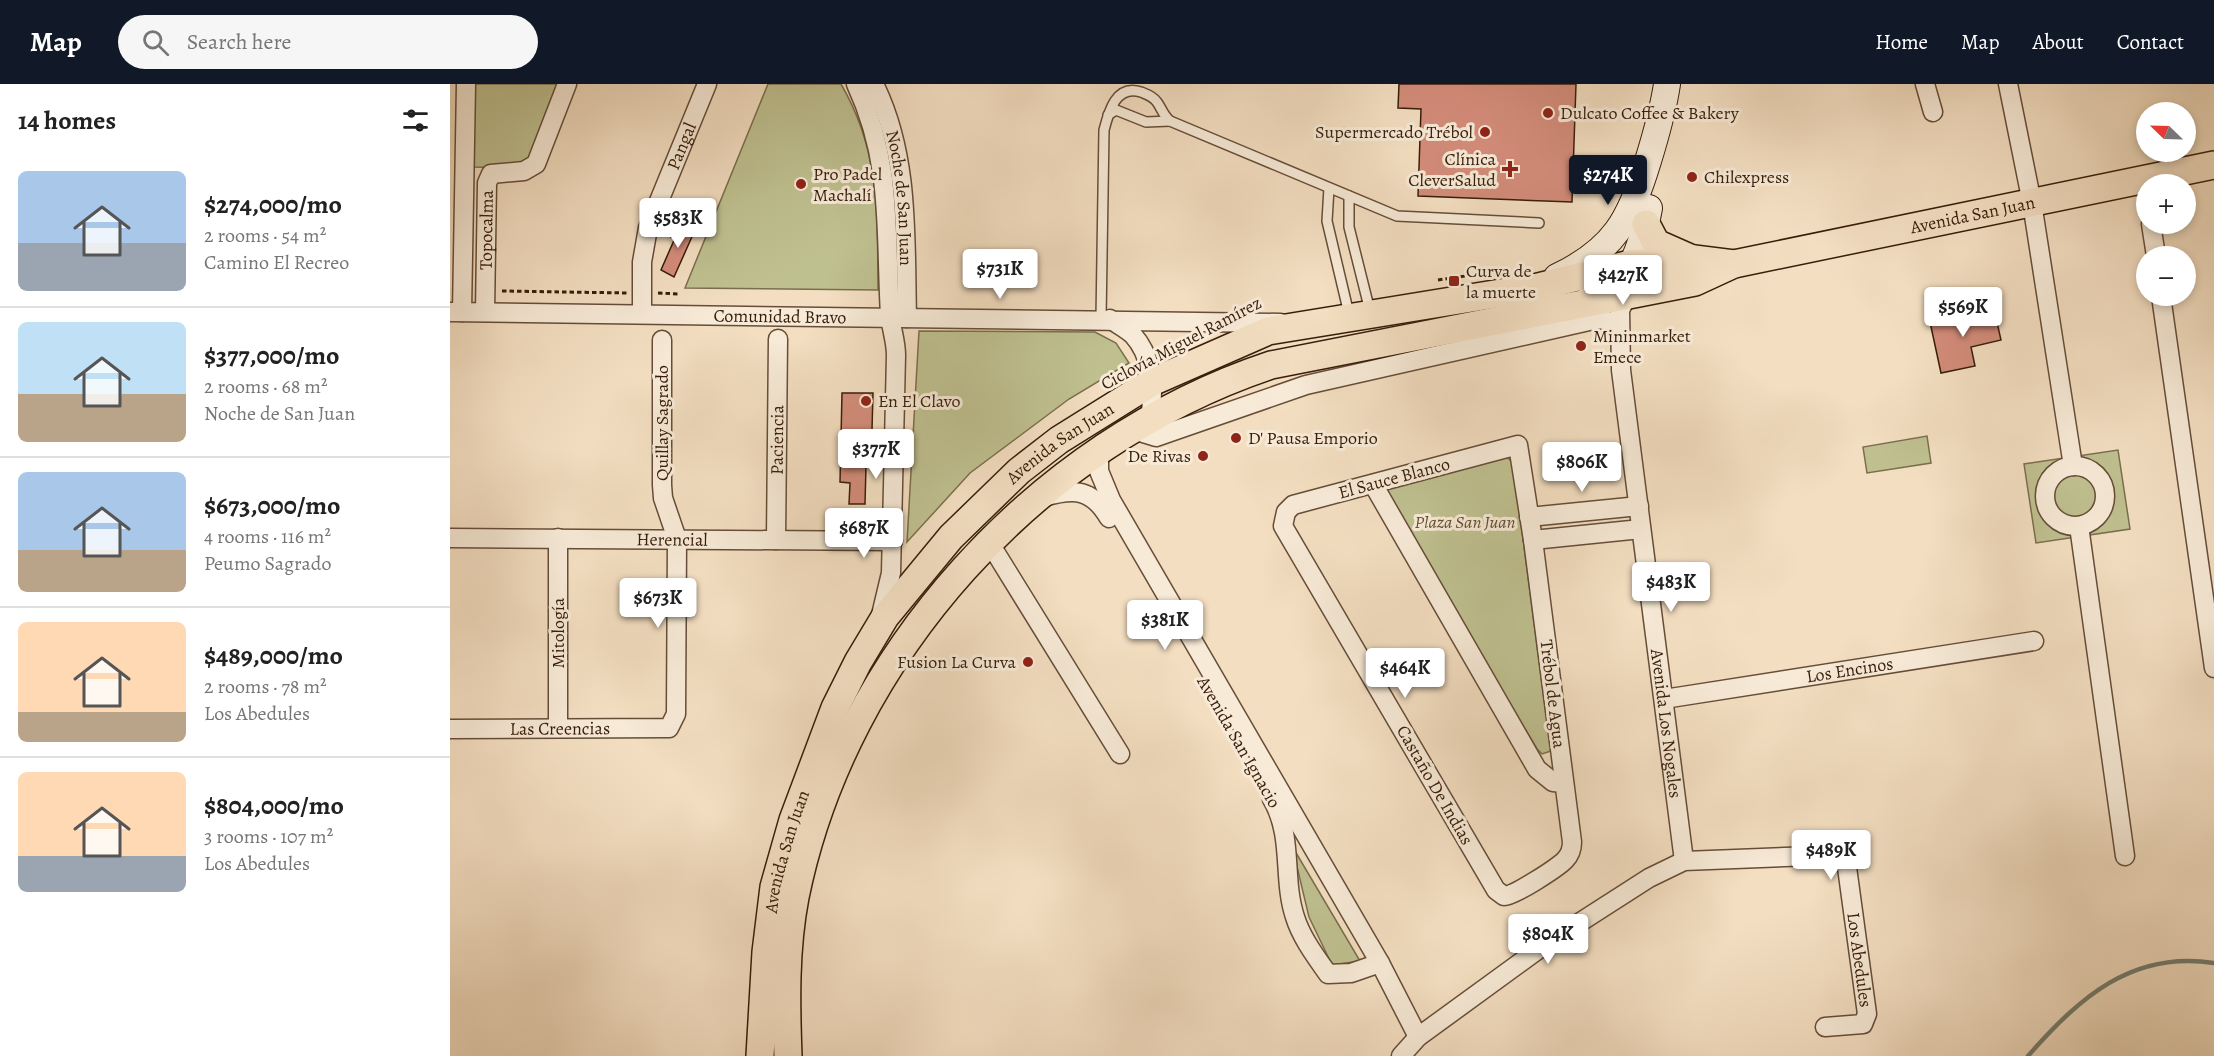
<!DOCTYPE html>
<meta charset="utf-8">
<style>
:root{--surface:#fff;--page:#f6f6f6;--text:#222;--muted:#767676;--line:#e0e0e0;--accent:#111827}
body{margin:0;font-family:Alegreya,serif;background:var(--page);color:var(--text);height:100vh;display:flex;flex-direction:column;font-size:22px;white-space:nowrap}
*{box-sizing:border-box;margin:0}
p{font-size:20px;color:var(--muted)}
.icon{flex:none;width:33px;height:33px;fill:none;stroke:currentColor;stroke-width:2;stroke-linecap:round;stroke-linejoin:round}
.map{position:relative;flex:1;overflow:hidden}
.drawer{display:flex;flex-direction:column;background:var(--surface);width:450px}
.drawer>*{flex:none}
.needle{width:39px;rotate:293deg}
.fabs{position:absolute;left:1686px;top:18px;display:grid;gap:12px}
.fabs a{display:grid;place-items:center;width:60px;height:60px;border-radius:50%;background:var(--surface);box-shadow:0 3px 9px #0003;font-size:30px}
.price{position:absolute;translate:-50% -51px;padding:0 14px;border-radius:6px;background:#fff;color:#222;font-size:20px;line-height:39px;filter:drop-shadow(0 2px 3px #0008)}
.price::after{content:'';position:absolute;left:50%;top:36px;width:18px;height:14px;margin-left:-9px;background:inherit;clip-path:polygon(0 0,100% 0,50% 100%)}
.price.current{background:var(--accent);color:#fff}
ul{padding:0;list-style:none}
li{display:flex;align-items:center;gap:18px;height:150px;padding:0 18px}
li+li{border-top:2px solid var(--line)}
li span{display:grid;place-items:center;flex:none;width:168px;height:120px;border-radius:9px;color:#555}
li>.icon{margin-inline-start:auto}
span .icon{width:72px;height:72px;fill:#fffc;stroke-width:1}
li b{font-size:26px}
h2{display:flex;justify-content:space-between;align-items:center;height:72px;padding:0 18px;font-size:26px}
header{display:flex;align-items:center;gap:36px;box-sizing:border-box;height:84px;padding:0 30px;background:var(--accent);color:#fff}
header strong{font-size:28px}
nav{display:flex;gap:33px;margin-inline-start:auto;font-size:21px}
.search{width:420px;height:54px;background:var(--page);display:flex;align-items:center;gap:15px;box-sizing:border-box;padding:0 21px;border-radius:33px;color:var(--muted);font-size:22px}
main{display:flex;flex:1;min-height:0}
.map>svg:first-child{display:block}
</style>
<header>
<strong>Map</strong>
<div class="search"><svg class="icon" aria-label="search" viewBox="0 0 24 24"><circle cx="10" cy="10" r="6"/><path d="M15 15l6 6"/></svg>Search here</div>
<nav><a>Home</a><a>Map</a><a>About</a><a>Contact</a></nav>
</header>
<main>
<section class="drawer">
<h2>14 homes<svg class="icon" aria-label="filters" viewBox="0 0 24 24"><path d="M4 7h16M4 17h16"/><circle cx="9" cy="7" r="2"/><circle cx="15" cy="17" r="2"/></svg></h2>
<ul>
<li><span style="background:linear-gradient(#a9c7e8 60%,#9aa5b1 0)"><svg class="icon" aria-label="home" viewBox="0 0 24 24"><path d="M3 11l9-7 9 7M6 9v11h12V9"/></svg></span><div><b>$274,000/mo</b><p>2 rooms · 54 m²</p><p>Camino El Recreo</p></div></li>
<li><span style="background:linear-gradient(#bfe0f5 60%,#b9a48a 0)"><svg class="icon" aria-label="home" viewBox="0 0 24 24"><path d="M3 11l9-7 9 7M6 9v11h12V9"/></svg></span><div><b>$377,000/mo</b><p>2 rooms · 68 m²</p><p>Noche de San Juan</p></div></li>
<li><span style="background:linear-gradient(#a9c7e8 65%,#b9a48a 0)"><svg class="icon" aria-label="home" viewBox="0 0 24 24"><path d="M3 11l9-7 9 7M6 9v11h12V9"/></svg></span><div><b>$673,000/mo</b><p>4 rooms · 116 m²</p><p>Peumo Sagrado</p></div></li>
<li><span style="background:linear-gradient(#ffd9b3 75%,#b9a48a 0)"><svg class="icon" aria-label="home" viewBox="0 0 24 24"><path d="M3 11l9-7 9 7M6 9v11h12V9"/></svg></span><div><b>$489,000/mo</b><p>2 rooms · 78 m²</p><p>Los Abedules</p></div></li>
<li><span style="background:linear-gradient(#ffd9b3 70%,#9aa5b1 0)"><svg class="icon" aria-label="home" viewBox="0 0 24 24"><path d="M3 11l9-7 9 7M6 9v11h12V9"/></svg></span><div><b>$804,000/mo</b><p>3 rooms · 107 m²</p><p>Los Abedules</p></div></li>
</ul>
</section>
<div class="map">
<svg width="1764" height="972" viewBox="0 0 1764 972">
<rect width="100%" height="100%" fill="#f3dec1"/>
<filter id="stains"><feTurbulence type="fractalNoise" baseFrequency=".00333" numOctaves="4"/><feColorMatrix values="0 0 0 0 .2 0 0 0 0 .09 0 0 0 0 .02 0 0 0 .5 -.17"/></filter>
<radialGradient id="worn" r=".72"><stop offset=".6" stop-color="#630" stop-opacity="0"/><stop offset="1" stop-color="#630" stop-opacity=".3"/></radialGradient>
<!-- green -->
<g fill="#bfc090" stroke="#7b6e4d" stroke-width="1.5">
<polygon points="23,0 111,0 76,84 22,83"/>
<path d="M318,0H391C431,69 427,129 428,206L235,204Z"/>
<polygon points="469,247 645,248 666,259 679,279 619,315 520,389 457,458"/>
<polygon points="1477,352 1481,379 1417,389 1413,363"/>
<polygon points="1668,366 1680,445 1586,459 1574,380"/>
<polygon points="1057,373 1063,379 1101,667 1092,670 1087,665 936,413 937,397"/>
<polygon points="842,762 910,877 882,881 859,833"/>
</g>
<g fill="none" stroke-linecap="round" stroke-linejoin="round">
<!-- stream -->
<path stroke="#737c70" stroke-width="4.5" d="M1578,972C1629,914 1682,866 1764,879"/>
</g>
<!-- building -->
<g fill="#d38c7a" stroke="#371d0a" stroke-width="1.5">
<polygon points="949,0 1126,0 1122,118 968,112 971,25 948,24"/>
<polygon points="228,139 245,146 224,193 211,186 225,154 221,153"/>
<polygon points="1544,225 1551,256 1521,263 1525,282 1491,289 1480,238"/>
<polygon points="392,309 423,309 421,382 416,382 415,420 399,420 400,399 390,398"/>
</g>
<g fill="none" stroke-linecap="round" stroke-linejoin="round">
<!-- lane casing -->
<g stroke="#664d38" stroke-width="12">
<g id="lane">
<polyline points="658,31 666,26 696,38 720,37"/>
<polyline points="879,104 877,137 899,230"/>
<polyline points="899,112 899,143 920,227"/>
<path d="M651,235L654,46C659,27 666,0 691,8C696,10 703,12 707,18C712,25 713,31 720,37L947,132L1089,139"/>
</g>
</g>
<!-- street casing -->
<g stroke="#664d38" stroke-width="21">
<g id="street">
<path d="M406,0C443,80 435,147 440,231C441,244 446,257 446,271L441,489L431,531"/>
<path id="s1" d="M424,0C460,72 455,155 457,234"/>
<polyline points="1475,0 1483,28"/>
<polyline points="1558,0 1582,119 1623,382"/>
<polyline points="1701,140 1706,172"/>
<path id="s2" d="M1177,212L1170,226L1171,286L1234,777"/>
<polyline points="1711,212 1764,584"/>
<path id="s3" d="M0,228L831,239"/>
<polyline points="12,228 16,0"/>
<path id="s4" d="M35,228L37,99L41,90L74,87L86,80L117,0"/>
<path id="s5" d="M192,229V178L198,144L257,0"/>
<path d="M660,235C667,240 677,245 683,251C704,274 704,308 700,336"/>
<polyline points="683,346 706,353 856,301 1148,235 1159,237"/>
<path d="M1068,361L1083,456L1122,758C1122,765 1120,771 1115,776C1107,784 1064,812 1054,812L1046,806L833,442L836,428L843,421Z"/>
<polyline points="649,368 649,387 661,416 930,879 968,953"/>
<circle cx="1625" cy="412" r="30"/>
<polyline points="923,400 1087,685 1103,698 1114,699"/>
<path d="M594,413C625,404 642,405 659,434"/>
<polyline points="1079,433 1189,422"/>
<polyline points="1629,442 1675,772"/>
<path id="s6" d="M0,454L443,457"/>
<path id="s7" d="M326,456L328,255"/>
<polyline points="1083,456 1191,445"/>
<polyline points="539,458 670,670"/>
<path id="s8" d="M1214,615L1584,557"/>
<polyline points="108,643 108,454"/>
<path id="s9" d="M0,645L219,644L226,630L227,455L213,414L212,401V256"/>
<path d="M822,715C844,753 832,794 845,833C851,853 866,873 878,890L901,889L930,879"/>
<path id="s10" d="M951,972L968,953L1093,862L1199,794L1234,777L1387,771L1396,776L1417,930L1413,940L1375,943"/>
</g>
</g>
<!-- secondary casing -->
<g stroke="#371d0a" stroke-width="28">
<g id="secondary">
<path d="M1107,193C1164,166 1180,136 1198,77C1206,51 1213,27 1217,0"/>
<path d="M1138,216C1147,211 1156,208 1164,202C1185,188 1195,147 1199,124"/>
</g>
</g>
<!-- primary casing -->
<g stroke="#371d0a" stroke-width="30">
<g id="primary">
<polyline points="1196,140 1206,159 1240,174"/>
<path id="s11" d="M310,972L316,868L324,803L343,736L385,624L408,578L435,533L501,453L569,387L609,356L702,298L818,247L1088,203L1180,180L1244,175L1284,180"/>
<path id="s12" d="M338,972C336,919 335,865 345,813C394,571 587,359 821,281L1245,198L1284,180L1764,81"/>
</g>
</g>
<!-- path -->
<g stroke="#371d0a" stroke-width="3" stroke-dasharray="4.5 3" stroke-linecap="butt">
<polyline points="988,196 1050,187"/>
<polyline points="52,207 178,209"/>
<polyline points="208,209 228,210"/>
</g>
<!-- lane -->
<use href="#lane" stroke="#f7ead7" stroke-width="9"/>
<!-- street -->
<use href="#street" stroke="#f7ead7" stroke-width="18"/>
<!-- secondary -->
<use href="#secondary" stroke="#f7ead7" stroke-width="26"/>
<!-- primary -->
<use href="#primary" stroke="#f3dec1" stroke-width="27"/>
</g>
<!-- markers -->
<g fill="#8f2418" stroke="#f7ead7" stroke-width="2">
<circle cx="1098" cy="29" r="6"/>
<circle cx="1035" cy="48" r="6"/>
<path d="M1057 76h6v6h6v6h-6v6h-6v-6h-6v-6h6z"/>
<circle cx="1242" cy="93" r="6"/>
<circle cx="351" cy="100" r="6"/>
<rect x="998" y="191" width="12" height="12" rx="3"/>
<circle cx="1131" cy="262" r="6"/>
<circle cx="416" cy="317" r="6"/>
<circle cx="786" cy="354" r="6"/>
<circle cx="753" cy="372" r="6"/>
<circle cx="578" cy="578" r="6"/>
</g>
<g text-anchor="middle" stroke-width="6" stroke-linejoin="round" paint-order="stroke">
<!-- poi labels -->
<g font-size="18" fill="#371d0a" stroke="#f7ead7" text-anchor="start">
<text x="1110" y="35">Dulcato Coffee &amp; Bakery</text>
<text x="1023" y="54" text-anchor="end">Supermercado Trébol</text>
<text x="1046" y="81" text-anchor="end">Clínica<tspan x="1046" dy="21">CleverSalud</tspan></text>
<text x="363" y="96">Pro Padel<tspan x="363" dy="21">Machalí</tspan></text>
<text x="1254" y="99">Chilexpress</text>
<text x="1016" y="193">Curva de<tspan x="1016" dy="21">la muerte</tspan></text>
<text x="1143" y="258">Mininmarket<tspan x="1143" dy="21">Emece</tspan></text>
<text x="428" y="323">En El Clavo</text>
<text x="798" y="360">D' Pausa Emporio</text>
<text x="741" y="378" text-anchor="end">De Rivas</text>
<text x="566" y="584" text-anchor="end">Fusion La Curva</text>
</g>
<!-- street labels -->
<g font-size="18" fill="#371d0a" stroke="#f7ead7">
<text dy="6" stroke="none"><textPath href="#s5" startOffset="174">Pangal</textPath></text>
<text dy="6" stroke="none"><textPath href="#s1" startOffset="118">Noche de San Juan</textPath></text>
<text dy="6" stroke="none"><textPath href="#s12" startOffset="1624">Avenida San Juan</textPath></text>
<text dy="6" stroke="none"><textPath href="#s4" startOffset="82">Topocalma</textPath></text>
<text dy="6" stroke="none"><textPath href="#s3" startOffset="330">Comunidad Bravo</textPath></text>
<text transform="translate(731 259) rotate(-28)" y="6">Ciclovía Miguel Ramírez</text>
<text transform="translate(212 339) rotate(-90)" y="6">Quillay Sagrado</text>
<text dy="6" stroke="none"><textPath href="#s7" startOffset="100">Paciencia</textPath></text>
<text dy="6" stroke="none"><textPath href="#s11" startOffset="711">Avenida San Juan</textPath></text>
<text transform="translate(944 394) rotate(-15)" y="6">El Sauce Blanco</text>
<text dy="6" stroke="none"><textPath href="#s6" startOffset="222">Herencial</textPath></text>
<text transform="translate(108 549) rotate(-90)" y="6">Mitología</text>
<text dy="6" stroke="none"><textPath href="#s8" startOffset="188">Los Encinos</textPath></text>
<text transform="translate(1103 610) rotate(83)" y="6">Trébol de Agua</text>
<text dy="6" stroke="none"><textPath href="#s2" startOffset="432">Avenida Los Nogales</textPath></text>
<text dy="6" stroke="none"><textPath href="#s9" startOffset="110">Las Creencias</textPath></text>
<text transform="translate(789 658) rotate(60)" y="6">Avenida San Ignacio</text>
<text transform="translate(985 701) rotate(60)" y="6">Castaño De Indias</text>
<text dy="6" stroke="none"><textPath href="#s11" startOffset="207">Avenida San Juan</textPath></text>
<text dy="6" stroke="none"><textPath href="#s10" startOffset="609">Los Abedules</textPath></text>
</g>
<!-- park labels -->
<g font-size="18" font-style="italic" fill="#604e32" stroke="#f7ead7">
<text x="1015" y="444">Plaza San Juan</text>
</g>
</g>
<rect width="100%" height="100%" filter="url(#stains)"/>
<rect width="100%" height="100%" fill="url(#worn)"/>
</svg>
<div class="fabs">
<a><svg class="needle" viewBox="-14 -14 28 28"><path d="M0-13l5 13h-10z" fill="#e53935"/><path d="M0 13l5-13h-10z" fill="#767676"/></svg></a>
<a>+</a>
<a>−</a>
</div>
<b class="price current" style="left:1158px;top:122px">$274K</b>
<b class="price" style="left:228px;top:165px">$583K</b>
<b class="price" style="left:550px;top:216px">$731K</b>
<b class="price" style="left:1173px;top:222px">$427K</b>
<b class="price" style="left:1513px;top:254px">$569K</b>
<b class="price" style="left:426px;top:396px">$377K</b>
<b class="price" style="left:1132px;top:409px">$806K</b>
<b class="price" style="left:414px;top:475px">$687K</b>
<b class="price" style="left:1221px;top:529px">$483K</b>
<b class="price" style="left:208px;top:545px">$673K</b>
<b class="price" style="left:715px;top:567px">$381K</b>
<b class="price" style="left:955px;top:615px">$464K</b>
<b class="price" style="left:1381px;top:797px">$489K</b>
<b class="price" style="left:1098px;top:881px">$804K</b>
</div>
</main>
